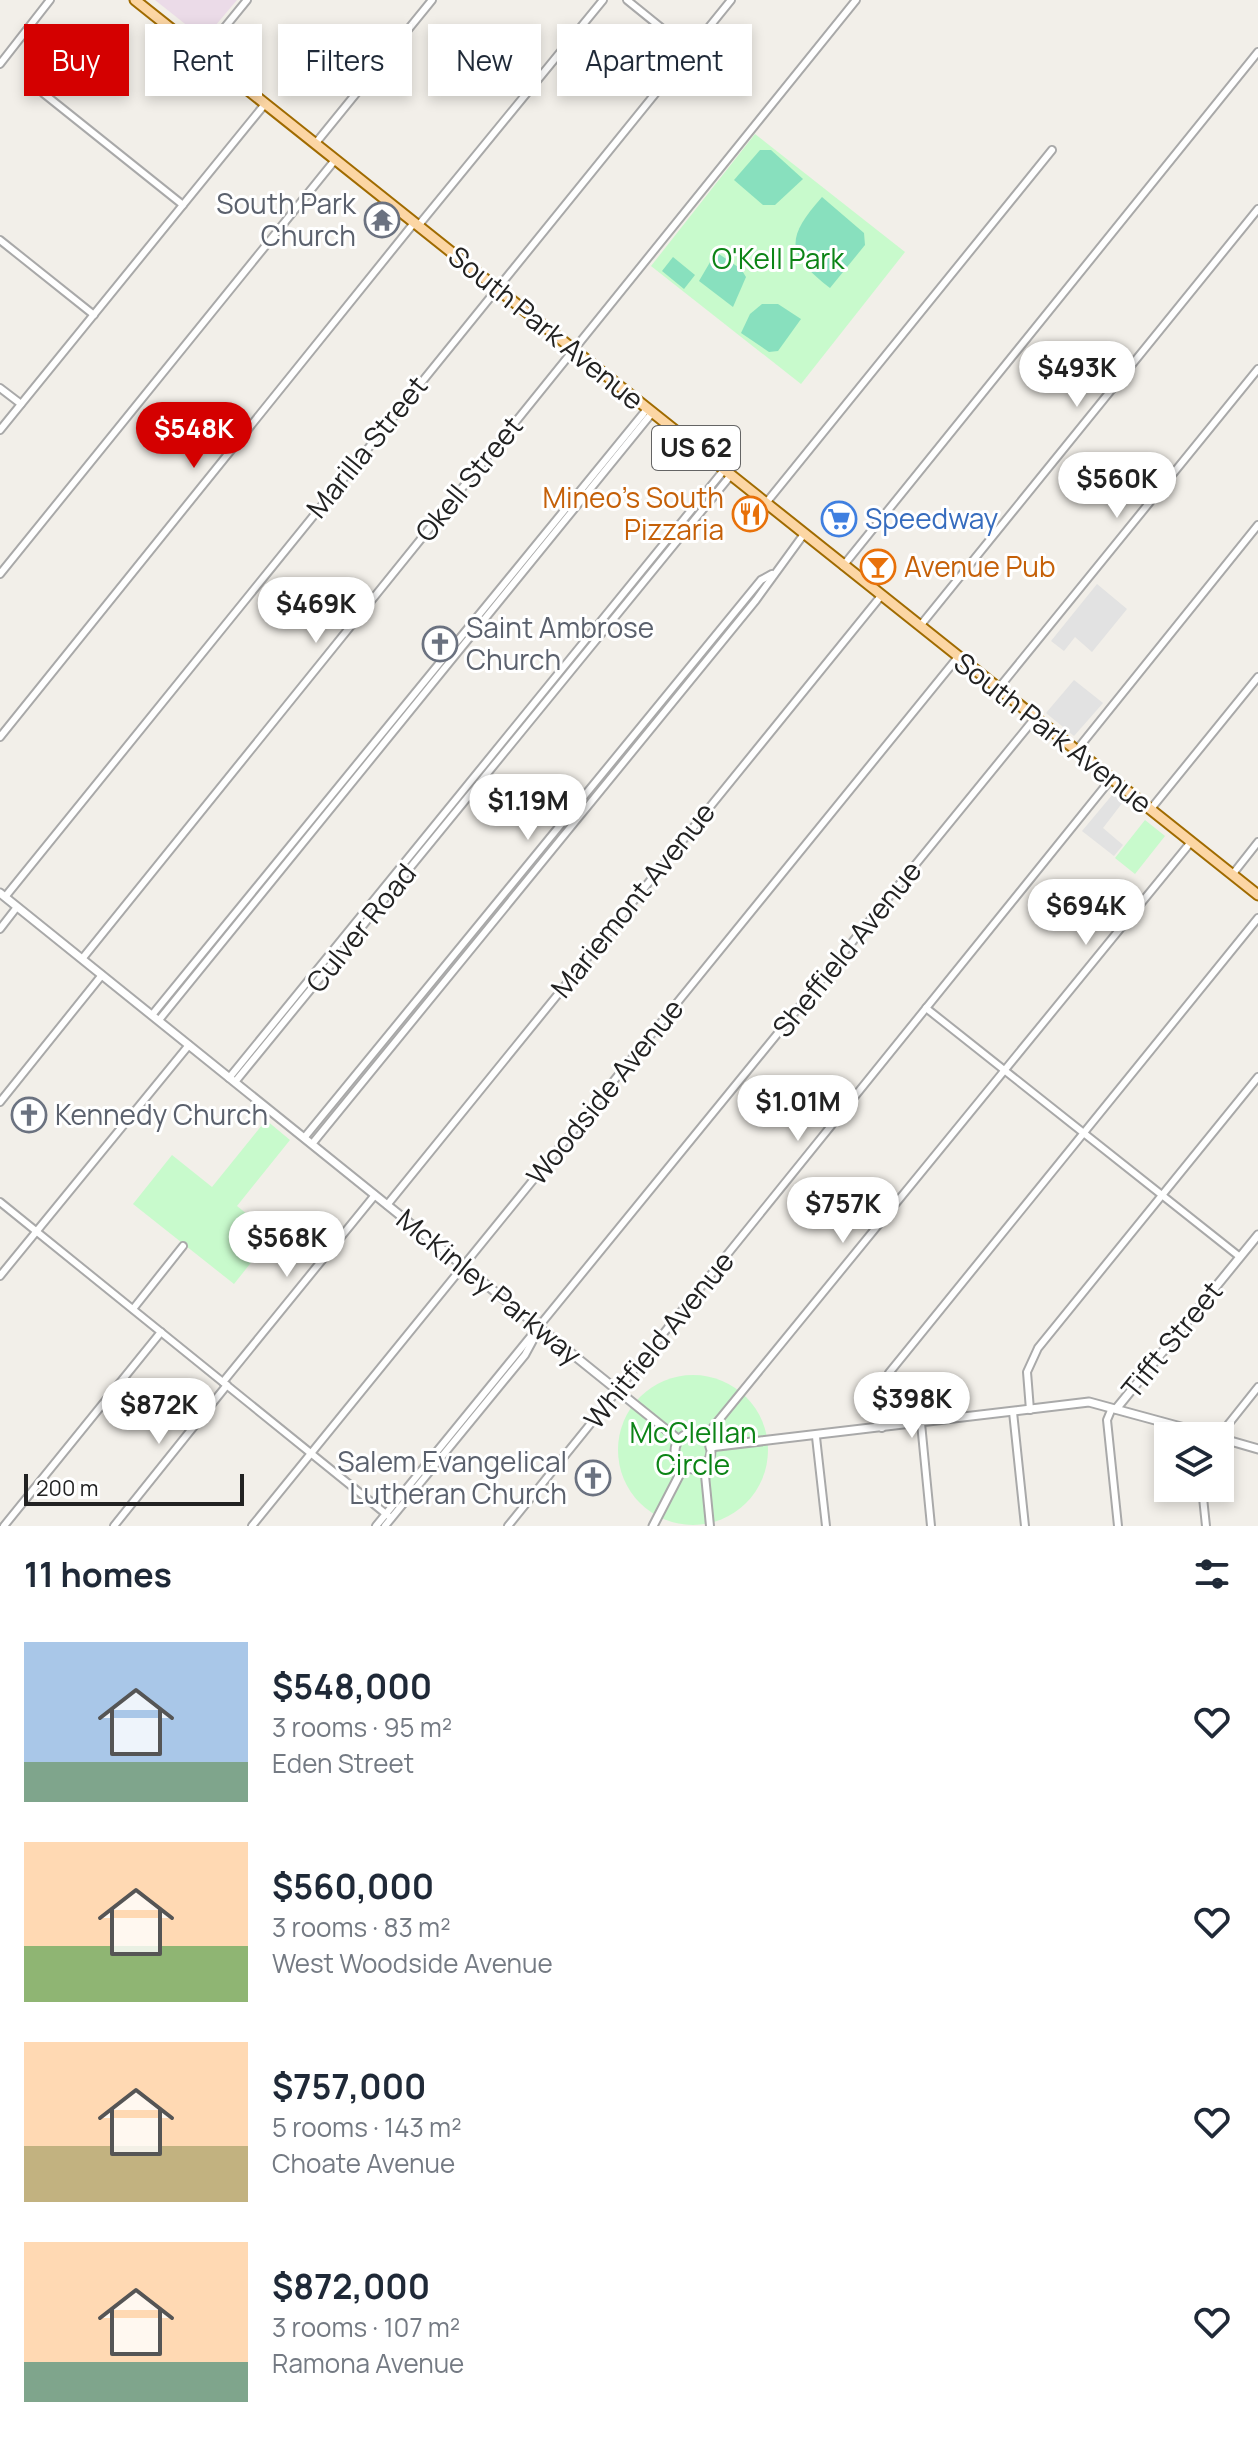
<!DOCTYPE html>
<meta charset="utf-8">
<style>
:root{--surface:#fff;--page:#f6f6f7;--text:#1f2937;--muted:#747a83;--accent:#d40000}
body{margin:0;font-family:Manrope,sans-serif;background:var(--page);color:var(--text);height:100vh;display:flex;flex-direction:column;font-size:30px;white-space:nowrap}
*{box-sizing:border-box;margin:0}
p{font-size:26px;color:var(--muted)}
.icon{flex:none;width:44px;height:44px;fill:none;stroke:currentColor;stroke-width:2;stroke-linecap:round;stroke-linejoin:round}
.map{position:relative;height:1526px;overflow:hidden}
.details{display:flex;flex-direction:column;background:var(--surface);flex:1}
.details>*{flex:none}
.top-card{position:absolute;left:24px;top:24px;width:800px;height:72px;display:flex;gap:16px}
.buttons{position:absolute;left:1154px;top:1422px;display:grid;gap:16px}
.buttons a{display:grid;place-items:center;width:80px;height:80px;border-radius:0px;background:var(--surface);box-shadow:0 4px 12px #0003;font-size:40px}
.scale{position:absolute;left:24px;bottom:20px;width:220px;box-sizing:border-box;padding-left:8px;border:4px solid #222;border-top:0;font-size:22px;line-height:28px;white-space:nowrap;color:#222;-webkit-text-stroke:6px #fff;paint-order:stroke}
.price{position:absolute;translate:-50% -68px;padding:0 18px;border-radius:28px;background:#fff;color:#222;font-size:26px;line-height:52px;filter:drop-shadow(0 2px 4px #0008)}
.price::after{content:'';position:absolute;left:50%;top:48px;width:24px;height:18px;margin-left:-12px;background:inherit;clip-path:polygon(0 0,100% 0,50% 100%)}
.price.selected{background:var(--accent);color:#fff}
ul{padding:0;list-style:none}
li{display:flex;align-items:center;gap:24px;height:200px;padding:0 24px}
li span{display:grid;place-items:center;flex:none;width:224px;height:160px;border-radius:0px;color:#555}
li>.icon{margin-inline-start:auto}
span .icon{width:96px;height:96px;fill:#fffc;stroke-width:1}
li b{font-size:34px}
h2{display:flex;justify-content:space-between;align-items:center;height:96px;padding:0 24px;font-size:34px}
.chip{padding:0 28px;border-radius:0px;background:var(--surface);box-shadow:0 4px 12px #0003;font-size:28px;line-height:72px}
.chip.selected{background:var(--accent);color:#fff}
.map>svg:first-child{display:block}
</style>
<div class="map">
<svg width="1258" height="1526" viewBox="0 0 1258 1526">
<rect width="100%" height="100%" fill="#f2efe9"/>
<!-- industrial -->
<polygon fill="#ebdbe8" points="155,0 237,0 204,39"/>
<!-- park -->
<g fill="#c8facc">
<polygon points="755,134 905,252 801,384 651,266"/>
<polygon points="1145,820 1165,836 1135,874 1115,858"/>
<polygon points="266,1120 290,1140 237,1206 273,1235 234,1284 133,1204 172,1155 212,1187"/>
<circle cx="693" cy="1450" r="75"/>
</g>
<!-- pitch -->
<g fill="#88e0be">
<polygon points="760,150 771,150 803,179 775,205 763,205 734,180"/>
<path d="M822,197L864,233L865,245L830,288C786,254 785,239 822,197Z"/>
<polygon points="716,252 741,269 746,277 733,307 699,281"/>
<polygon points="673,257 695,275 684,289 662,271"/>
<polygon points="762,304 778,304 801,319 778,351 769,352 741,333 750,314"/>
</g>
<!-- parking -->
<g fill="#e2e2e2">
<polygon points="1097,584 1127,609 1092,652 1075,637 1064,651 1051,641"/>
<polygon points="1074,680 1103,703 1074,736 1046,713"/>
<polygon points="1113,794 1123,802 1103,828 1123,845 1114,856 1082,831"/>
</g>
<g fill="none" stroke-linecap="round" stroke-linejoin="round">
<!-- minor casing -->
<g stroke="#a9a9a9" stroke-width="10">
<g id="minor">
<polyline points="627,0 690,51"/>
<polyline points="203,54 247,0"/>
<polyline points="0,64 50,0"/>
<polyline points="43,93 183,205"/>
<polyline points="315,144 432,0"/>
<polyline points="418,226 603,0"/>
<polyline points="0,240 94,315"/>
<polyline points="0,388 21,404"/>
<polyline points="0,430 265,104"/>
<polyline points="766,503 1052,150"/>
<polyline points="843,566 1258,52"/>
<polyline points="0,574 335,160"/>
<polyline points="920,626 1258,209"/>
<polyline points="998,689 1258,369"/>
<polyline points="0,737 414,223"/>
<polyline points="1076,751 1258,525"/>
<polyline points="1150,810 1258,677"/>
<polyline points="1232,875 1258,842"/>
<polyline points="5,897 731,0"/>
<polyline points="0,929 17,907"/>
<polyline points="82,959 856,0"/>
<polyline points="926,1008 1240,1257"/>
<polyline points="152,1015 647,409"/>
<polyline points="159,1020 652,413"/>
<polyline points="229,1078 724,470"/>
<polyline points="235,1082 731,475"/>
<polyline points="0,1102 102,975"/>
<polyline points="304,1138 761,580 772,574"/>
<polyline points="312,1144 756,600 804,534"/>
<polyline points="0,1202 391,1518"/>
<polyline points="387,1205 881,596"/>
<polyline points="0,1276 189,1045"/>
<polyline points="133,1309 183,1246"/>
<polyline points="223,1382 375,1195"/>
<polyline points="1112,1408 1107,1420 1118,1526"/>
<polyline points="1030,1410 1027,1372 1038,1348 1258,1077"/>
<polyline points="1013,1412 1025,1526"/>
<polyline points="921,1423 931,1526"/>
<polyline points="882,1428 880,1391 889,1373 1258,918"/>
<polyline points="1219,1436 1258,1387"/>
<polyline points="705,1437 1191,842"/>
<polyline points="816,1437 826,1526"/>
<polyline points="704,1465 710,1526"/>
<polyline points="1202,1488 1206,1526"/>
<polyline points="4,1526 161,1332"/>
<polyline points="114,1526 227,1385"/>
<polyline points="252,1526 958,657"/>
<polyline points="376,1526 1035,718"/>
<polyline points="385,1526 525,1355 538,1331"/>
<polyline points="508,1526 1111,779"/>
</g>
</g>
<!-- tertiary casing -->
<g stroke="#a9a9a9" stroke-width="11">
<g id="tertiary">
<polyline points="0,893 679,1440"/>
<polyline points="1116,1409 1258,1235"/>
<circle cx="693" cy="1451" r="18"/>
<polyline points="1220,1438 1258,1449"/>
<polyline points="710,1447 1089,1402 1214,1436"/>
<polyline points="653,1526 684,1466"/>
</g>
</g>
<!-- primary casing -->
<g stroke="#a06b00" stroke-width="13">
<polyline id="primary" points="135,0 1258,895"/>
</g>
<!-- minor -->
<use href="#minor" stroke="#fff" stroke-width="6"/>
<!-- tertiary -->
<use href="#tertiary" stroke="#fff" stroke-width="7"/>
<!-- primary -->
<use href="#primary" stroke="#fcd6a4" stroke-width="9"/>
</g>
<!-- icons -->
<defs>
<g id="temple-ring" transform="scale(1.8)"><circle r="9.5" fill="#fff" stroke="#6b7280" stroke-width="1.5"/><path d="M0-6L5-2H3V0L6.5 2.5H4V6H1.5V3h-3V6H-4V2.5H-6.5L-3 0V-2H-5Z" fill="#6b7280"/></g>
<g id="restaurant-ring" transform="scale(1.8)"><circle r="9.5" fill="#fff" stroke="#e8710a" stroke-width="1.5"/><path d="M-5-6h1v4h1v-4h1v4h1v-4h1v5L-1.5 .5V6h-2V.5L-5-1ZM5-6V6H3V1.5H1.5Q1.5-4 5-6Z" fill="#e8710a"/></g>
<g id="supermarket-ring" transform="scale(1.8)"><circle r="9.5" fill="#fff" stroke="#3f7fe0" stroke-width="1.5"/><path d="M-6-5.5h2.5l.6 2H6L4.5 2H-2.5L-4.4-4H-6ZM-1.5 3.2a1.3 1.3 0 1 0 .1 0ZM3 3.2a1.3 1.3 0 1 0 .1 0Z" fill="#3f7fe0"/></g>
<g id="bar-ring" transform="scale(1.8)"><circle r="9.5" fill="#fff" stroke="#e8710a" stroke-width="1.5"/><path d="M-6-5H6L.8 .8V4.5H3.5V6h-7V4.5H-.8V.8Z" fill="#e8710a"/></g>
<g id="church-ring" transform="scale(1.8)"><circle r="9.5" fill="#fff" stroke="#6b7280" stroke-width="1.5"/><path d="M-1.2-6h2.4v3.5h3.3v2.4h-3.3V6h-2.4V-.1h-3.3v-2.4h3.3Z" fill="#6b7280"/></g>
</defs>
<g fill-rule="evenodd">
<use href="#temple-ring" x="382" y="220"/>
<use href="#restaurant-ring" x="750" y="514"/>
<use href="#supermarket-ring" x="839" y="519"/>
<use href="#bar-ring" x="878" y="567"/>
<use href="#church-ring" x="440" y="644"/>
<use href="#church-ring" x="29" y="1115"/>
<use href="#church-ring" x="593" y="1478"/>
</g>
<g text-anchor="middle" stroke-width="6" stroke-linejoin="round" paint-order="stroke">
<!-- shield labels -->
<rect fill="#fff" stroke="#646464" stroke-width="2" x="652" y="426" width="88" height="44" rx="6"/>
<g font-size="26" font-weight="bold" fill="#222">
<text x="696" y="457">US 62</text>
</g>
<!-- worship labels -->
<g font-size="28" fill="#5b616d" stroke="#fff" text-anchor="end">
<text x="356" y="214">South Park<tspan x="356" dy="32">Church</tspan></text>
<text x="466" y="638" text-anchor="start">Saint Ambrose<tspan x="466" dy="32">Church</tspan></text>
<text x="55" y="1125" text-anchor="start">Kennedy Church</text>
<text x="567" y="1472">Salem Evangelical<tspan x="567" dy="32">Lutheran Church</tspan></text>
</g>
<!-- park labels -->
<g font-size="28" fill="#0c8416" stroke="#fff">
<text x="778" y="269">O'Kell Park</text>
<text x="693" y="1443">McClellan<tspan x="693" dy="32">Circle</tspan></text>
</g>
<!-- street labels -->
<g font-size="28" fill="#222" stroke="#fff">
<text transform="translate(546 328) rotate(39)" y="10">South Park Avenue</text>
<text transform="translate(367 447) rotate(-51)" y="10">Marilla Street</text>
<text transform="translate(469 479) rotate(-51)" y="10">Okell Street</text>
<text transform="translate(1053 733) rotate(38)" y="10">South Park Avenue</text>
<text transform="translate(633 900) rotate(-51)" y="10">Mariemont Avenue</text>
<text transform="translate(361 928) rotate(-51)" y="10">Culver Road</text>
<text transform="translate(847 949) rotate(-51)" y="10">Sheffield Avenue</text>
<text transform="translate(605 1092) rotate(-51)" y="10">Woodside Avenue</text>
<text transform="translate(489 1287) rotate(39)" y="10">McKinley Parkway</text>
<text transform="translate(659 1340) rotate(-51)" y="10">Whitfield Avenue</text>
<text transform="translate(1172 1340) rotate(-51)" y="10">Tifft Street</text>
</g>
<!-- food labels -->
<g font-size="28" fill="#c56008" stroke="#fff" text-anchor="end">
<text x="724" y="508">Mineo's South<tspan x="724" dy="32">Pizzaria</tspan></text>
<text x="904" y="577" text-anchor="start">Avenue Pub</text>
</g>
<!-- shop labels -->
<g font-size="28" fill="#366cbe" stroke="#fff" text-anchor="start">
<text x="865" y="529">Speedway</text>
</g>
</g>
</svg>
<div class="buttons">
<a><svg class="icon" aria-label="layers" viewBox="0 0 24 24"><path d="M12 4l9 5-9 5-9-5zM3 14l9 5 9-5"/></svg></a>
</div>
<div class="scale">200 m</div>
<b class="price" style="left:1077px;top:409px">$493K</b>
<b class="price selected" style="left:194px;top:470px">$548K</b>
<b class="price" style="left:1117px;top:520px">$560K</b>
<b class="price" style="left:316px;top:645px">$469K</b>
<b class="price" style="left:528px;top:842px">$1.19M</b>
<b class="price" style="left:1086px;top:947px">$694K</b>
<b class="price" style="left:798px;top:1143px">$1.01M</b>
<b class="price" style="left:843px;top:1245px">$757K</b>
<b class="price" style="left:287px;top:1279px">$568K</b>
<b class="price" style="left:912px;top:1440px">$398K</b>
<b class="price" style="left:159px;top:1446px">$872K</b>
<div class="top-card">
<a class="chip selected">Buy</a>
<a class="chip">Rent</a>
<a class="chip">Filters</a>
<a class="chip">New</a>
<a class="chip">Apartment</a>
</div>
</div>
<section class="details">
<h2>11 homes<svg class="icon" aria-label="filters" viewBox="0 0 24 24"><path d="M4 7h16M4 17h16"/><circle cx="9" cy="7" r="2"/><circle cx="15" cy="17" r="2"/></svg></h2>
<ul>
<li><span style="background:linear-gradient(#a9c7e8 75%,#7fa58c 0)"><svg class="icon" aria-label="home" viewBox="0 0 24 24"><path d="M3 11l9-7 9 7M6 9v11h12V9"/></svg></span><div><b>$548,000</b><p>3 rooms · 95 m²</p><p>Eden Street</p></div><svg class="icon" aria-label="heart" viewBox="0 0 24 24"><path d="M12 20l-8-8c-3-5 5-10 8-4 3-6 11-1 8 4z"/></svg></li>
<li><span style="background:linear-gradient(#ffd9b3 65%,#8fb573 0)"><svg class="icon" aria-label="home" viewBox="0 0 24 24"><path d="M3 11l9-7 9 7M6 9v11h12V9"/></svg></span><div><b>$560,000</b><p>3 rooms · 83 m²</p><p>West Woodside Avenue</p></div><svg class="icon" aria-label="heart" viewBox="0 0 24 24"><path d="M12 20l-8-8c-3-5 5-10 8-4 3-6 11-1 8 4z"/></svg></li>
<li><span style="background:linear-gradient(#ffd9b3 65%,#c2b280 0)"><svg class="icon" aria-label="home" viewBox="0 0 24 24"><path d="M3 11l9-7 9 7M6 9v11h12V9"/></svg></span><div><b>$757,000</b><p>5 rooms · 143 m²</p><p>Choate Avenue</p></div><svg class="icon" aria-label="heart" viewBox="0 0 24 24"><path d="M12 20l-8-8c-3-5 5-10 8-4 3-6 11-1 8 4z"/></svg></li>
<li><span style="background:linear-gradient(#ffd9b3 75%,#7fa58c 0)"><svg class="icon" aria-label="home" viewBox="0 0 24 24"><path d="M3 11l9-7 9 7M6 9v11h12V9"/></svg></span><div><b>$872,000</b><p>3 rooms · 107 m²</p><p>Ramona Avenue</p></div><svg class="icon" aria-label="heart" viewBox="0 0 24 24"><path d="M12 20l-8-8c-3-5 5-10 8-4 3-6 11-1 8 4z"/></svg></li>
</ul>
</section>
